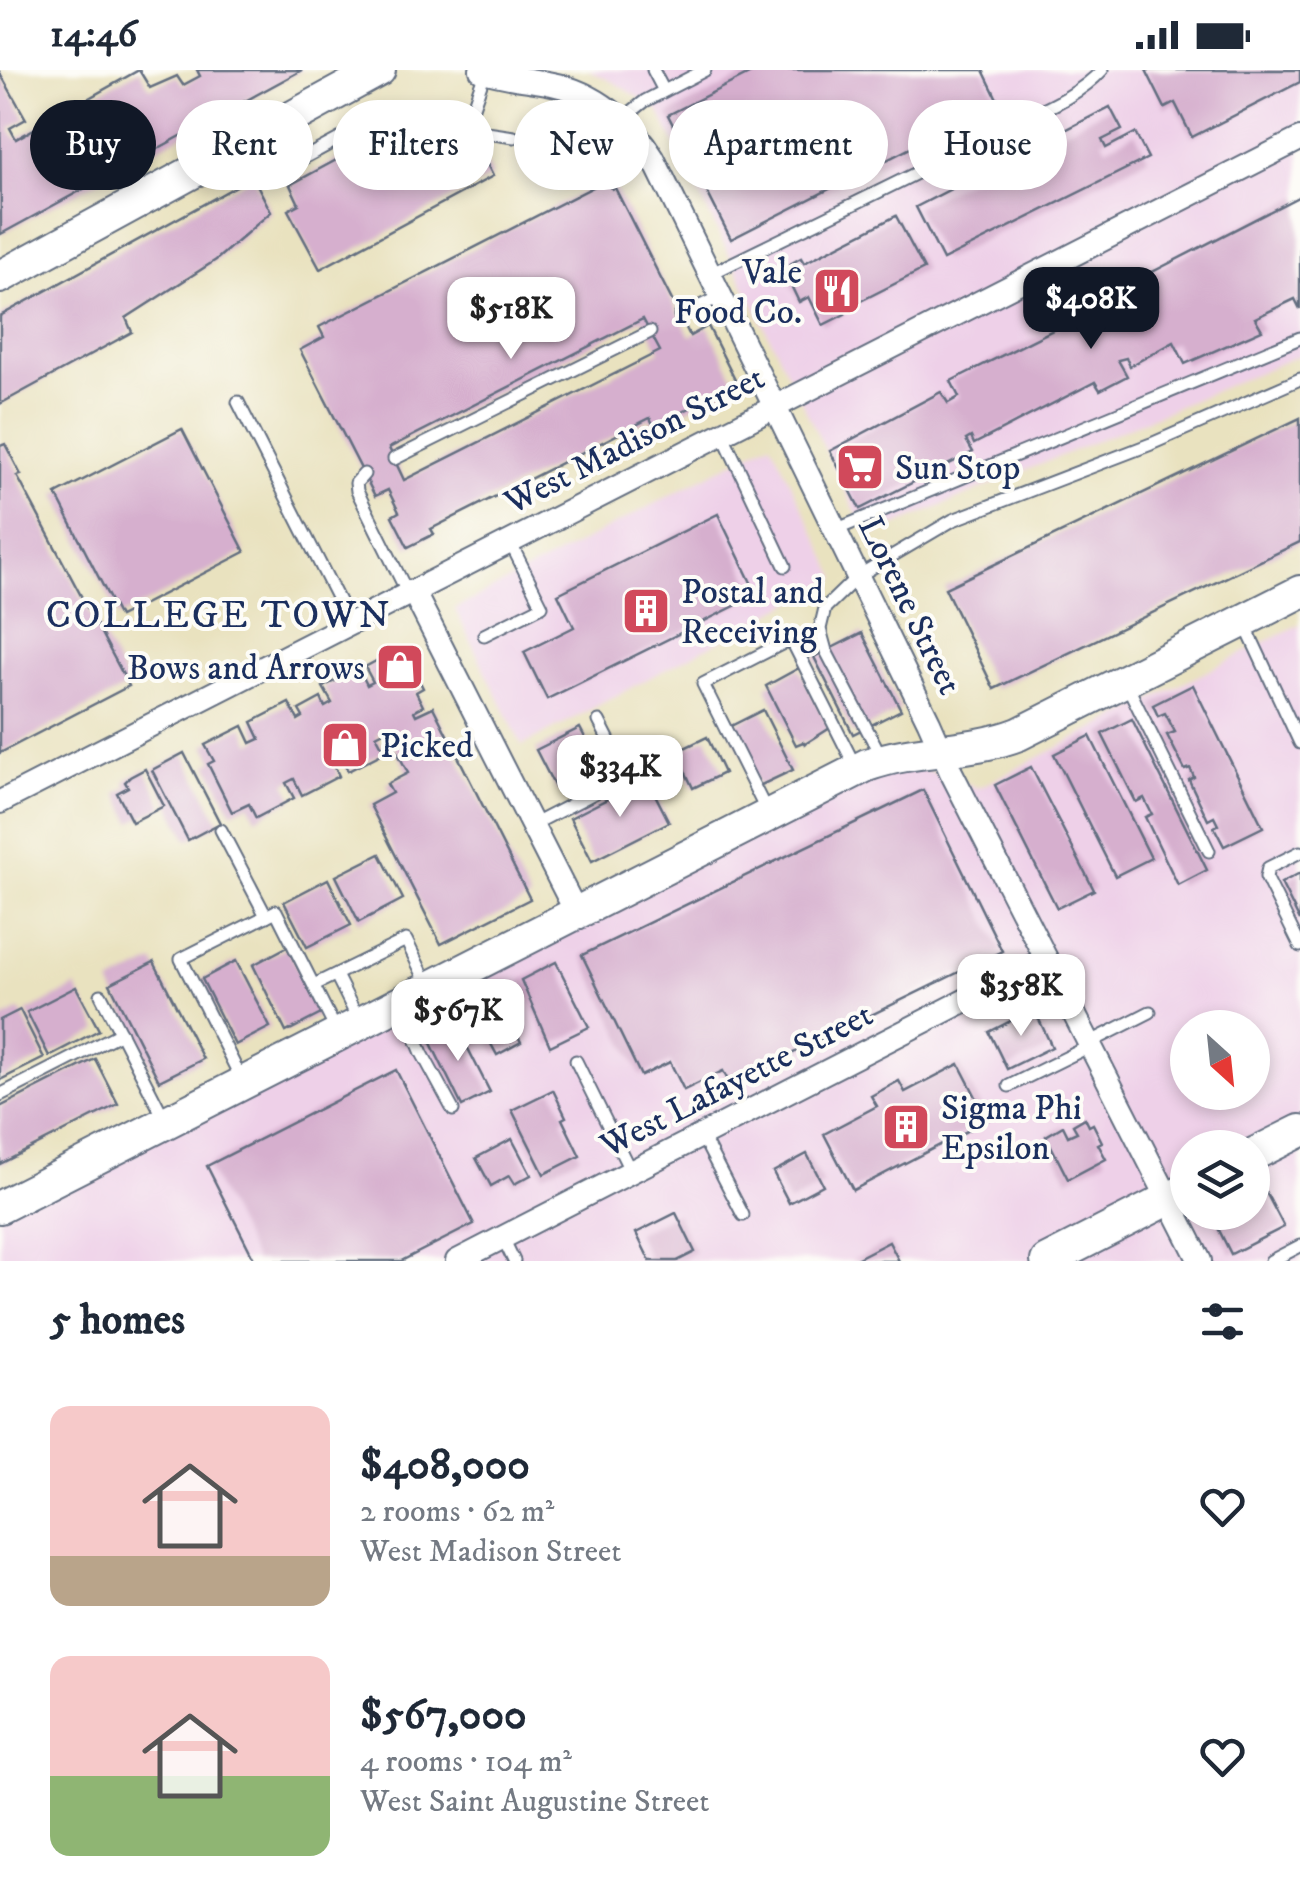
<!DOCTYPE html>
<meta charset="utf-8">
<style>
:root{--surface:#fff;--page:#f6f6f7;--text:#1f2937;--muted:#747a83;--accent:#111827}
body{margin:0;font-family:"IM FELL DW Pica",serif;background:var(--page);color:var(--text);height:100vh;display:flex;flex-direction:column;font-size:38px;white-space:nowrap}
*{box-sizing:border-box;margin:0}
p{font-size:32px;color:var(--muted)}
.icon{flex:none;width:55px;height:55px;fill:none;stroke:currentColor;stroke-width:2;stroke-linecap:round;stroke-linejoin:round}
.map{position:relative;height:1191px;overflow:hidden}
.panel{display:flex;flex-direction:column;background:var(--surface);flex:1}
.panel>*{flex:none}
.banner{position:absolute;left:30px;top:30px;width:1240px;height:90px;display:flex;gap:20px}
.needle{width:65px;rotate:153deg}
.buttons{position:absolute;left:1170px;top:940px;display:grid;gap:20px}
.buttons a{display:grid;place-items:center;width:100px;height:100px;border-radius:50%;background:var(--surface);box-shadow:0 5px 15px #0003;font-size:50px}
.price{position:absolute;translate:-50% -85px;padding:0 22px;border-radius:20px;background:#fff;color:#222;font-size:32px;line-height:65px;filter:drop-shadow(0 2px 5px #0008)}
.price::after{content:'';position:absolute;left:50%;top:60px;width:30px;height:22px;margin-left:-15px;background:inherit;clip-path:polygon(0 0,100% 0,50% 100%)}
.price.on{background:var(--accent);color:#fff}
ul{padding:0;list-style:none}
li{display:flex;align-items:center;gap:30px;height:250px;padding:0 50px}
li span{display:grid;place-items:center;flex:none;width:280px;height:200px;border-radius:20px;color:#555}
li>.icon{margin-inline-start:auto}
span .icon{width:120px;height:120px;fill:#fffc;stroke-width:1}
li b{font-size:42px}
h2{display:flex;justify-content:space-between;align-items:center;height:120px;padding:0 50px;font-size:42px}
.chip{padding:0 35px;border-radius:45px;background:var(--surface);box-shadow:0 5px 15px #0003;font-size:35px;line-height:90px}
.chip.on{background:var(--accent);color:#fff}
.status{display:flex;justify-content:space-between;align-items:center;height:70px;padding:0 50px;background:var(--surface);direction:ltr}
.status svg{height:28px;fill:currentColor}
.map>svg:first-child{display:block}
</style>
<div class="status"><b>14:46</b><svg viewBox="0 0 49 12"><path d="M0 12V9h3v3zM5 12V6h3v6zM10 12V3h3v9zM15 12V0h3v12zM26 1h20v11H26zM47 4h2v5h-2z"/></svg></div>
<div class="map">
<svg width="1300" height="1191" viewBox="0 0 1300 1191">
<rect width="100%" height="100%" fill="#fdfcf7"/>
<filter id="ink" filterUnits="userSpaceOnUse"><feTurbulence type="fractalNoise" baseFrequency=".01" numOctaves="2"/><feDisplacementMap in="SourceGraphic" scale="20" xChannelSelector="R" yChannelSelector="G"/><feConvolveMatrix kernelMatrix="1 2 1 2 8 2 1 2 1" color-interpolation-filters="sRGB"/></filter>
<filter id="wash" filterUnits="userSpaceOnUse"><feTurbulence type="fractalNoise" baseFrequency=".0048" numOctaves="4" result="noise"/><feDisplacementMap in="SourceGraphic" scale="40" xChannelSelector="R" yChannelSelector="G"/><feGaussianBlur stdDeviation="2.25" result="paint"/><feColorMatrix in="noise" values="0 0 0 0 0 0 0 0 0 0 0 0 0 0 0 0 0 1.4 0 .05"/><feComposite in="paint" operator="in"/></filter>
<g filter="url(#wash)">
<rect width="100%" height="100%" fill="#e9e2bf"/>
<!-- built -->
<g fill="#eed0e8" fill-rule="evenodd">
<polygon points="588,0 1300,0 1300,285 868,467 658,40 615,13"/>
<polygon points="771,372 837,508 522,676 455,539"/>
<path d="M1300,554V1191H0V1137L867,695L920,698L978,718ZM1188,958H1252V1022H1188ZM1188,1078H1252V1142H1188Z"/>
</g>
<g id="blocks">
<!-- building -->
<g fill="#d6afce" fill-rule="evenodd">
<polygon points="139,0 150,18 177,6 183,15 200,6 197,0 302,0 1,164 0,3 26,49 10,58 16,69"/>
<polygon points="757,0 983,0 999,33 731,169 668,45"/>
<polygon points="1146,0 1300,0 1300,12 1192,67 1175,33 1165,38"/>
<polygon points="1110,37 1122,60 1102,70 1106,78 1135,63 1148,88 943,190 916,137"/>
<polygon points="394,59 404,78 437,60 452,89 477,75 493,106 320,199 288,140 299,134 290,115"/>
<polygon points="253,107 271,142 216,190 126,248 132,262 0,334 0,246"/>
<path d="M607,110L612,119L615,118L690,266L708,256L737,314L654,356L650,348L431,459L434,464L408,477L392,446L399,442L388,420L375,426L300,280L324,267L319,257ZM643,249L660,281L404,410L389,378Z"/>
<polygon points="1300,126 1300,239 1295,229 1255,248 1262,260 1185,294 1174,272 1130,296 1126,288 1118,290 1127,306 1100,320 1095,312 974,374 971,367 966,370 973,382 860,439 830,381 941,322 948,333 959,327 951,311 1101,236 1098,230"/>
<polygon points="896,146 924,199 843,240 845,244 823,255 809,227 799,232 786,205 793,201 790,194 801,188 804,193"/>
<polygon points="1300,348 1300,472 994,619 945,518"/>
<polygon points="182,359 245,482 119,547 56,424"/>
<polygon points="5,374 21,405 17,406 21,413 129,616 0,683 0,376"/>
<polygon points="718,444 757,525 547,629 524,582 574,557 558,524"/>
<polygon points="862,563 901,640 853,664 814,587"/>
<polygon points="389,584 409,590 423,618 416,622 423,636 414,641 416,645 433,637 530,829 441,874 370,735 392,723 387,714 408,703 386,660 376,665 385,682 348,701 340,684 331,689 339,706 302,725 294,709 286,713 294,728 256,748 249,734 232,742 208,694 214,691 205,675 243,656 251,673 260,669 252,652 289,633 298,650 303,647 299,640 321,628 325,637 332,633 323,617 359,599 367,615 373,612 365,597"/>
<polygon points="799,598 830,658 805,674 803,672 796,675 766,616"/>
<polygon points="1193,615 1263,757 1224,776 1214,757 1218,755 1214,747 1208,750 1189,710 1194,707 1190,698 1185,700 1167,665 1175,662 1165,643 1158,646 1153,635"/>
<polygon points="763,640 793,700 759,716 729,657"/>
<polygon points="1132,649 1207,800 1178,815 1145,747 1152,744 1144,728 1136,732 1102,664"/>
<polygon points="580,658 601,698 557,721 536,680"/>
<polygon points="1090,666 1151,788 1115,806 1054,684"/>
<polygon points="707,667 724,703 693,718 676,682"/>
<polygon points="184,683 220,753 188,770 152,700"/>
<polygon points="1031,697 1094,820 1057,838 995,715"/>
<polygon points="145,699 164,736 132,752 117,723 128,717 125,712 130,707"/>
<polygon points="647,709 669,752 592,791 570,748"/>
<polygon points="923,720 1002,881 730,1014 723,1001 684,1020 670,992 641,1006 582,885"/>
<polygon points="380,784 403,829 359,852 336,806"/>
<polygon points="1300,803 1300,851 1281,813"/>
<polygon points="328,809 351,855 307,877 284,832"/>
<polygon points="287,877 321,944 286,962 253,895"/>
<polygon points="236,891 270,957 235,975 202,909"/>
<polygon points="154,892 203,989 159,1011 110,914"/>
<polygon points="556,892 589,957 550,976 521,910"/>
<polygon points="76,917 99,960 49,986 27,942"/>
<polygon points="498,929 521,972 497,985 473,941"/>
<polygon points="1034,939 1052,977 1007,999 989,962"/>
<polygon points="20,940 44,988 0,1010 0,950"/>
<polygon points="454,951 490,1022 462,1036 427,965"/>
<polygon points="95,989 118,1034 0,1094 0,1037"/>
<polygon points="959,994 988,1050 853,1120 824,1064 877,1036 871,1026 899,1011 905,1022"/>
<polygon points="396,1000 474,1154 401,1191 255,1191 207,1096"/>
<polygon points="553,1020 566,1047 562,1049 580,1086 544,1104 512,1040"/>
<polygon points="1085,1048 1089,1056 1093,1054 1102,1072 1098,1074 1106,1089 1068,1109 1046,1066 1063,1056 1068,1066 1077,1062 1073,1055"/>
<polygon points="512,1069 531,1105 514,1114 509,1106 491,1116 476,1088"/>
<polygon points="807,1084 823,1115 789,1133 773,1102"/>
<polygon points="1261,1113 1284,1157 1231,1184 1210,1142 1252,1142 1252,1117"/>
<polygon points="676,1143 695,1182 677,1191 650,1191 636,1163"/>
<polygon points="889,1172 899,1191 852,1191"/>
</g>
</g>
</g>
<g filter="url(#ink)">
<use href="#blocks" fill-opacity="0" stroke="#636e80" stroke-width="2.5"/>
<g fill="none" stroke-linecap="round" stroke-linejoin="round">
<!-- lane casing -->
<g stroke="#636e80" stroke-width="15">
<g id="lane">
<polyline points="653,0 664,21"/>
<polyline points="621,50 645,31 705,0"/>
<polyline points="466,57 485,2"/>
<polyline points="259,71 276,103 389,42 409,37 487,63 514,67"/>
<path d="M710,204C806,157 903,111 998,62C1032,44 1076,29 1102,0"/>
<polyline points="680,246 721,226"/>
<polyline points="238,332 350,553"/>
<polyline points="722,363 785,496"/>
<polyline points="394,389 650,262"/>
<polyline points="364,404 356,413 357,421 408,524"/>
<polyline points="835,460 1300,268"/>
<polyline points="1245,555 1300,673"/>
<polyline points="484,565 542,536 510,472"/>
<polyline points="1127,615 1209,781"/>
<polyline points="882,688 826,581 820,559 825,538 858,506 953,450 1151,374 1300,309"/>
<polyline points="768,744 703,614 791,569 855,696"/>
<polyline points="532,755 627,706 599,651"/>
<polyline points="221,760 266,846"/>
<polyline points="1300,782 1268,798 1266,807 1300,876"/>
<polyline points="336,905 358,949"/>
<polyline points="314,915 406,870 427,913"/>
<polyline points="101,925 164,1048"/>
<polyline points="402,936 422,983 453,1040"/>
<polyline points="1089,973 1150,942"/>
<polyline points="576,991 631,1102"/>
<polyline points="242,1010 181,889 276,841 336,960"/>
<polyline points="1009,1016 1090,976"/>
<polyline points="0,1025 121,963"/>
<polyline points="702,1066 743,1145"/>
<polyline points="503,1168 514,1191"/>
<polyline points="1271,1191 1300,1176"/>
</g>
</g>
<!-- street casing -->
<g stroke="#636e80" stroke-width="26">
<g id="street">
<path d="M481,0C504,8 528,9 552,14C594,22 631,52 653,88L929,652L951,702L1200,1191"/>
<polyline points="413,521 576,842"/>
<polyline points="0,732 1300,69"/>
<polyline points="457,1191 1046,889"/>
</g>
</g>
<!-- secondary casing -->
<g stroke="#636e80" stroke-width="36">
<g id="secondary">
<polyline points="0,207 379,0"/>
<polyline points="1252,1085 1300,1061"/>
<path d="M0,1137L867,695C917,677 970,683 1019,664L1300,522"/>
<polyline points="1047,1191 1188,1119"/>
</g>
</g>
<!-- lane -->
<use href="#lane" stroke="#fff" stroke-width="11"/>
<!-- street -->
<use href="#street" stroke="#fff" stroke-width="22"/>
<!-- secondary -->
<use href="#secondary" stroke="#fff" stroke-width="32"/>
</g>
</g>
<!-- icons -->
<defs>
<g id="restaurant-square" transform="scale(2.5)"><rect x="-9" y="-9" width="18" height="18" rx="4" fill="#d1495b" stroke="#fdfcf7"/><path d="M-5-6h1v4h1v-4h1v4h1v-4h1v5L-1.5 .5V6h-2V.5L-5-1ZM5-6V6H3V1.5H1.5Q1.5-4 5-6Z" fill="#fff"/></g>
<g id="supermarket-square" transform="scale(2.5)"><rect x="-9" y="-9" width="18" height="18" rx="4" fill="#d1495b" stroke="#fdfcf7"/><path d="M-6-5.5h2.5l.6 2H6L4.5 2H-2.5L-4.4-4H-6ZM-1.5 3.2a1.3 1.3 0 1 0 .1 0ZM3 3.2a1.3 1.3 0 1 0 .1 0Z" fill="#fff"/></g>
<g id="building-square" transform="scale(2.5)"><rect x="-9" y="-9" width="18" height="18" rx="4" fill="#d1495b" stroke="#fdfcf7"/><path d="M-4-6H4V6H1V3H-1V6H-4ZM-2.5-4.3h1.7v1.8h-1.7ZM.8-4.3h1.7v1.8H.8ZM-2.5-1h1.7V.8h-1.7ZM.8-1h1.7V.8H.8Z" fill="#fff"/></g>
<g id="shop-square" transform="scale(2.5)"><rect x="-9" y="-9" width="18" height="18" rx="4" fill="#d1495b" stroke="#fdfcf7"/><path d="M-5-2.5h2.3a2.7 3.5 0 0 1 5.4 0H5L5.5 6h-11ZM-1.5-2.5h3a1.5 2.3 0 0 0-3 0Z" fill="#fff"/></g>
</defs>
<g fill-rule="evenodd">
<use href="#restaurant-square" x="837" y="221"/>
<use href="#supermarket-square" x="860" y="397"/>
<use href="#building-square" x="646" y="541"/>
<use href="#shop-square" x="400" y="597"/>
<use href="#shop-square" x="345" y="675"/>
<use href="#building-square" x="906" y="1057"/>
</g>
<g text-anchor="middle" stroke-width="8" stroke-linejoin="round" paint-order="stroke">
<!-- poi labels -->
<g font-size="35" fill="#1b2f5e" stroke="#fdfcf7" text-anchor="start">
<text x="802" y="213" text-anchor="end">Vale<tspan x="802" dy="40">Food Co.</tspan></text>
<text x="895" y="409">Sun Stop</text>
<text x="681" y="533">Postal and<tspan x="681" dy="40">Receiving</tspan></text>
<text x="365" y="609" text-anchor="end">Bows and Arrows</text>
<text x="380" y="687">Picked</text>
<text x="941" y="1049">Sigma Phi<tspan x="941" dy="40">Epsilon</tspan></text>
</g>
<!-- street labels -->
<g font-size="35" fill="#1b2f5e" stroke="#fdfcf7">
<text transform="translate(634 369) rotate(-27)" y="12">West Madison Street</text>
<text transform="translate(911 535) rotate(64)" y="12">Lorene Street</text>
<text transform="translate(736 1009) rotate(-27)" y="12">West Lafayette Street</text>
</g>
<!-- neighbourhood labels -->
<g font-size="38" letter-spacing="2.5" fill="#1b2f5e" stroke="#fdfcf7">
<text x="219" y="557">COLLEGE TOWN</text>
</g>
</g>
</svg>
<div class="buttons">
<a><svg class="needle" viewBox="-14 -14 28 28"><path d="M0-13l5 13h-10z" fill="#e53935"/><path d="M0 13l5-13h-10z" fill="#747a83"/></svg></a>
<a><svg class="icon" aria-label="layers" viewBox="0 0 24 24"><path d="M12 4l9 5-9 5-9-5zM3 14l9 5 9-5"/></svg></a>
</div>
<b class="price on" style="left:1091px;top:282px">$408K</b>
<b class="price" style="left:511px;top:292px">$518K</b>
<b class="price" style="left:620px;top:750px">$334K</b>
<b class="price" style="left:1021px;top:969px">$358K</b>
<b class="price" style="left:458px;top:994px">$567K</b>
<div class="banner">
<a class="chip on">Buy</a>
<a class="chip">Rent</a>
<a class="chip">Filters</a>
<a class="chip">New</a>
<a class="chip">Apartment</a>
<a class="chip">House</a>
</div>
</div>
<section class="panel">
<h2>5 homes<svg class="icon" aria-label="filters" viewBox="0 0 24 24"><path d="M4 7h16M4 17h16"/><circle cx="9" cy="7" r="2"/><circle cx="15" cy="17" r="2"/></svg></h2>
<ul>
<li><span style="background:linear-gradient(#f6c9c9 75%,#b9a48a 0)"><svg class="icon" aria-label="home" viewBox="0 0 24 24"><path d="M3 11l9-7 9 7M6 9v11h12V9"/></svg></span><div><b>$408,000</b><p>2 rooms · 62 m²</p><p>West Madison Street</p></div><svg class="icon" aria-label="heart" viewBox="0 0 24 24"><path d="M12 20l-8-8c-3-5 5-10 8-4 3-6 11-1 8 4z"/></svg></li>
<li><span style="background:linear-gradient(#f6c9c9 60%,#8fb573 0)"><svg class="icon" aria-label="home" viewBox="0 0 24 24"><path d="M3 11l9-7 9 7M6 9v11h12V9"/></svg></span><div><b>$567,000</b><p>4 rooms · 104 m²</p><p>West Saint Augustine Street</p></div><svg class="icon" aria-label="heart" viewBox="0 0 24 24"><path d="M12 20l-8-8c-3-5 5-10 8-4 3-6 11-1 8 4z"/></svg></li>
</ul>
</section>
